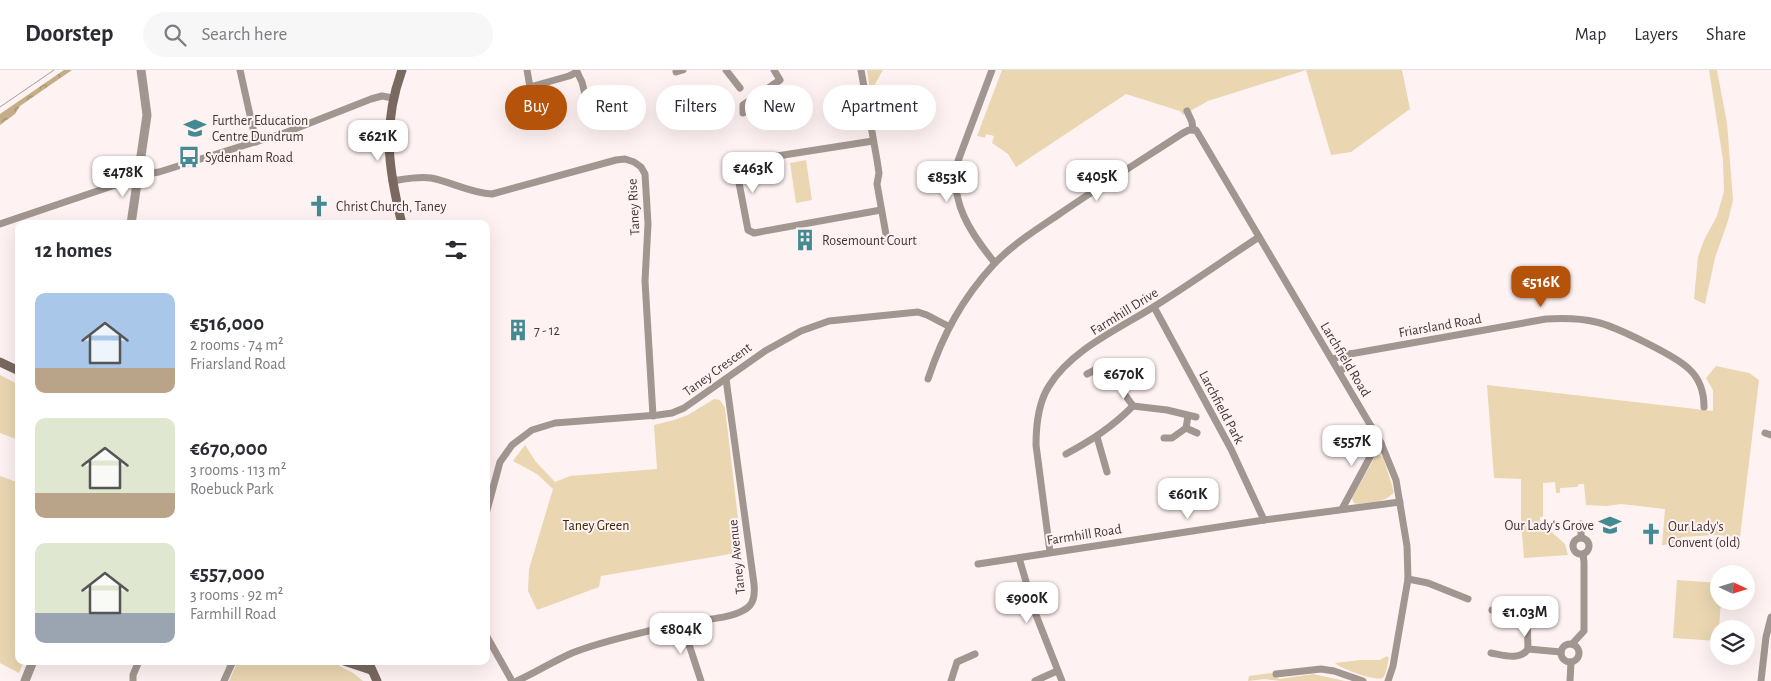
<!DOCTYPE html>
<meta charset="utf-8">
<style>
:root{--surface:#fff;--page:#f7f7f7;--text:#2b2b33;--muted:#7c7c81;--line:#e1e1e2;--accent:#b45309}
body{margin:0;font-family:"Alegreya Sans",sans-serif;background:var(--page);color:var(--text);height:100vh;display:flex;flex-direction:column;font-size:19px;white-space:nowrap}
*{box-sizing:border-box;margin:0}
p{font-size:16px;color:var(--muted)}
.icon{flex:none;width:28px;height:28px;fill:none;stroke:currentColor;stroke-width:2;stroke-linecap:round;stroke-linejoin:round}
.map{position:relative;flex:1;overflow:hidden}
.sheet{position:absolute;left:15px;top:150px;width:475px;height:445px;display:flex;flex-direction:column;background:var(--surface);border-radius:10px;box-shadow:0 5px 20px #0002}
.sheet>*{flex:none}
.banner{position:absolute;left:505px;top:15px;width:475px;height:45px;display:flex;gap:10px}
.needle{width:32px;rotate:94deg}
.controls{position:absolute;left:1710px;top:495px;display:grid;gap:10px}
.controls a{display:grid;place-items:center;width:45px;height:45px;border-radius:50%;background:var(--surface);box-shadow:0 5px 20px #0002;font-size:25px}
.price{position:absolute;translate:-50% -42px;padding:0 11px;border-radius:10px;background:#fff;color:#222;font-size:16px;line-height:32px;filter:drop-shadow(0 1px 2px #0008)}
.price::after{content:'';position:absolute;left:50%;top:30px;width:15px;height:11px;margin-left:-8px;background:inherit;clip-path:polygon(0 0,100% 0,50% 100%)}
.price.on{background:var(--accent);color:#fff}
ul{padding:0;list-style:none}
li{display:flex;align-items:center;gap:15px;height:125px;padding:0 20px}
li span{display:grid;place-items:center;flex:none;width:140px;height:100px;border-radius:10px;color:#555}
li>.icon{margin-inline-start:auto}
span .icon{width:60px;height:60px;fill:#fffc;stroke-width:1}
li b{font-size:21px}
h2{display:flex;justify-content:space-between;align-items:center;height:60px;padding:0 20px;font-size:21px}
.tag{padding:0 18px;border-radius:22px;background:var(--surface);box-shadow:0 5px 20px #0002;font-size:18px;line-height:45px}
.tag.on{background:var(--accent);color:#fff}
header{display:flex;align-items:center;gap:30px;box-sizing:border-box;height:70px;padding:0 25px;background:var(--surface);border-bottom:1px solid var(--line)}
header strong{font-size:24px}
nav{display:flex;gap:28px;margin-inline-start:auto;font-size:18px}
.search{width:350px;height:45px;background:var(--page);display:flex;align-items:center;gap:12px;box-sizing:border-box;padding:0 18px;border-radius:28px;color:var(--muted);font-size:19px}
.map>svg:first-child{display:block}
</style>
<header>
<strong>Doorstep</strong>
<div class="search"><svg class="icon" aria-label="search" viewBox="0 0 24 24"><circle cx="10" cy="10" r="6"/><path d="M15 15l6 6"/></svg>Search here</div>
<nav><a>Map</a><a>Layers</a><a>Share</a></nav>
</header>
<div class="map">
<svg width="1771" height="611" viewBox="0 0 1771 611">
<defs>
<pattern id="forest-crowns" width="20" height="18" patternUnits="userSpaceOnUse" patternTransform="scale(1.25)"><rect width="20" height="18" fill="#c3ae87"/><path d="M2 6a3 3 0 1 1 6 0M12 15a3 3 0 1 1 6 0" fill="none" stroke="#a08e6f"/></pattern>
</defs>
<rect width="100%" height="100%" fill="#fff2f2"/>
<!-- green -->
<g fill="#ead6b1">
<polygon points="867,0 883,0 871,21 870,20"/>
<polygon points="1002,0 1402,0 1410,39 1351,82 1331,85 1306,0 1208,31 1183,45 1180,41 1126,24 1016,97 1008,84 992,73 994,66 986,64 985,68 977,66"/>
<polygon points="1709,0 1717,0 1727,53 1733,130 1728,151 1715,188 1705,234 1694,229 1698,187 1704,170 1717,146 1724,121 1723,90"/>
<polygon points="806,90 812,130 796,133 790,93"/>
<polygon points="1716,296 1749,303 1759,310 1740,467 1716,465 1682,467 1678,474 1662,475 1665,439 1621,434 1607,436 1586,435 1584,414 1579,414 1577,417 1560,418 1560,423 1556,423 1555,412 1543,413 1543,447 1540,447 1540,456 1545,456 1565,474 1568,485 1524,488 1521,453 1521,409 1494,408 1487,315 1713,341 1713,320 1706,308"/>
<polygon points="0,305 19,315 19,370 0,363"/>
<polygon points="714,329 720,330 725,338 742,482 601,506 599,517 537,540 528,521 529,499 553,419 537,404 513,391 525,375 536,392 555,412 570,406 657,399 654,355 674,350 688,345"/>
<path d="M1376,385H1379L1383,387L1394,422C1386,433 1369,432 1356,434L1353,432L1352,428Z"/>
<polygon points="0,406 19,413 19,591 24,591 19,603 0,593"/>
<polygon points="1677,510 1719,513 1719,531 1721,531 1718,571 1673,568"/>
<path d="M1387,586L1389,588C1387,594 1387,603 1383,608C1375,611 1343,600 1335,593L1360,590H1380Z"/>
<polygon points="238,591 330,591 353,603 363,611 229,611"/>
<polygon points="1271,603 1279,609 1313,604 1345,611 1280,611 1265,609 1248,611 1249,606"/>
</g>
<!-- forest -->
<polygon fill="url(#forest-crowns)" points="64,0 72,0 20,36 15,44 0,55 0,44"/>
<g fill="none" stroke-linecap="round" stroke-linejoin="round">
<!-- minor -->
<g stroke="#a29690" stroke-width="7">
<polyline points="240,0 256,72"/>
<polyline points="527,0 535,46"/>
<polyline points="576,0 582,12 587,33"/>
<polyline points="726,0 740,18"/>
<polyline points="861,0 877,90 879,103 877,114 887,170"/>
<path d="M992,0L958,91C948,130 971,164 995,193"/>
<polyline points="676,2 683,0"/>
<polyline points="530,17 569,6 577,2"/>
<polyline points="1187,41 1192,52 1193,60"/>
<polyline points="743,43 743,35 780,10 774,0"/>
<polyline points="873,71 739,92 736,97 748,160 754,163 881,140"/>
<path d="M392,111C405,109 418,106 431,108C452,112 470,123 492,124L616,90L625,89L634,92L641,97L645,104L648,154L645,211L653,346"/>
<polyline points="0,154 124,112 139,105 159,102 287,62 371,29 382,26 393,28"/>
<polyline points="1154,237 1231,379 1264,450"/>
<path d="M1332,289L1350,284L1546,249C1563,248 1580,248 1596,252C1615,256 1676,286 1689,299C1700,309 1704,322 1704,337"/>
<polyline points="1339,301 1343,299 1350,284"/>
<polyline points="1087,304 1103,296 1115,303 1118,315 1133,336"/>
<path d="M928,309C943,264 962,229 994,194C1011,176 1034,161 1055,147C1097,118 1140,91 1183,63L1189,60H1196L1381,373L1396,410L1407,476L1408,509L1393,596L1388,611"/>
<polyline points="1188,346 1186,358 1197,363"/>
<polyline points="1765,363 1771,365"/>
<polyline points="1097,367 1107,402"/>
<polyline points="1164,368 1172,368 1186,358"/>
<path d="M1066,384C1092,370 1112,357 1133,336L1167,340L1196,347"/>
<polyline points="1342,439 1376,376 1381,373"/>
<polyline points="486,444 500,392 512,375 532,360 555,353 658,345 672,343 684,338 765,281 801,261 829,251 918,242 927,245 948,256"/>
<polyline points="1581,454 1581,468"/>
<circle cx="1581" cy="476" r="8"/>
<path d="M1050,482L1036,375C1036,355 1038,333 1049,316C1072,279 1119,259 1155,236C1190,214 1224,190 1259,167"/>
<polyline points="1019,488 1036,545 1062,611"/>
<polyline points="978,494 1264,450 1400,432"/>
<polyline points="1408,509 1428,513 1468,529"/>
<polyline points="1492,540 1527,547 1528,579"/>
<polyline points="1527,547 1537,549"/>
<polyline points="682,553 701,611"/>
<polyline points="486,565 512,611"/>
<circle cx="1570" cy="583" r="9"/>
<polyline points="1572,574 1584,561 1584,492 1583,484"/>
<path d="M1491,583C1503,585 1520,591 1528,579L1561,582"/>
<polyline points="1276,604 1321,599 1334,601 1363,611"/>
<polyline points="133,611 133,605 139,591"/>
<polyline points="224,611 233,591"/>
<path d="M517,611C536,602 554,591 572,583C604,570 639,564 672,555C693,550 727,550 744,540C754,535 755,525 754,514L726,309"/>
<polyline points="951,611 957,592 975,584"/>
<polyline points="1035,611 1057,601"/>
<polyline points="1570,611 1571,592"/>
<polyline points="1761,611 1766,567 1771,547"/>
</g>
<!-- tertiary -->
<g stroke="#a29690" stroke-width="9">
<polyline points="131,154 147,45 141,0"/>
<polyline points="25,611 33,591"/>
</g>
<!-- secondary -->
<g stroke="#796960" stroke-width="9">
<path d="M402,154C388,98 382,55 402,0"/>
<polyline points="0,292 19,301"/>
<polyline points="344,591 371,600"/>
<polyline points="368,591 377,611"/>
</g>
<!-- tram -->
<polyline stroke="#a79a9b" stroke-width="1" points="0,37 54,0"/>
</g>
<!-- icons -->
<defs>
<g id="university-bare" transform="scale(1.725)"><path d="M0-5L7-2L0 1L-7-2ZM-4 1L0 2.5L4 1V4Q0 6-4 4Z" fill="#438a93" stroke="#fff2f2" stroke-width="2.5" paint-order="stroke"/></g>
<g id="bus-bare" transform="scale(1.725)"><path d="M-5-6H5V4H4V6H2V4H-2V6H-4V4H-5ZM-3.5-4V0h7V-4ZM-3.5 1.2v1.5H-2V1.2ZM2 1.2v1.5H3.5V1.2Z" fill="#438a93" stroke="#fff2f2" stroke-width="2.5" paint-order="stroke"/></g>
<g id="church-bare" transform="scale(1.725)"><path d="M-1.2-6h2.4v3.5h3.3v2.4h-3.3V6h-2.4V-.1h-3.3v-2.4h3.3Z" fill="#438a93" stroke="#fff2f2" stroke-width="2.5" paint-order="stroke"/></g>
<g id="building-bare" transform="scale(1.725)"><path d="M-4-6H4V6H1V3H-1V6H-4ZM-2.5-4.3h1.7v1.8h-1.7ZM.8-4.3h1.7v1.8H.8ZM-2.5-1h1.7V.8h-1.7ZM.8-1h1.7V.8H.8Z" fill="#438a93" stroke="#fff2f2" stroke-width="2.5" paint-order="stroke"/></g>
<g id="school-bare" transform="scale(1.725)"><path d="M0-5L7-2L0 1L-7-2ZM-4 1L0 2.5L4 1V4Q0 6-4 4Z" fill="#438a93" stroke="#fff2f2" stroke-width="2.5" paint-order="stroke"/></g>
</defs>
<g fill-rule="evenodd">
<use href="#university-bare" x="195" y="58"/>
<use href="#bus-bare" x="189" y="87"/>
<use href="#church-bare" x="319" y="136"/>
<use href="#building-bare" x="805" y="170"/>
<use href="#building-bare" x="518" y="260"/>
<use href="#school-bare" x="1610" y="455"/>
<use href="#church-bare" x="1651" y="464"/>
</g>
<g text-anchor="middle" stroke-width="4" stroke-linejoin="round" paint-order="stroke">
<!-- poi labels -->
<g font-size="14" fill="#433637" stroke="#fff2f2" text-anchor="start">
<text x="212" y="55">Further Education<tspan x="212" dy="16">Centre Dundrum</tspan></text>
<text x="205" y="92">Sydenham Road</text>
<text x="336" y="141">Christ Church, Taney</text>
<text x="822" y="175">Rosemount Court</text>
<text x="534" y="265">7 - 12</text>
<text x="1594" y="460" text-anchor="end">Our Lady's Grove</text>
<text x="1668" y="461">Our Lady's<tspan x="1668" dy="16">Convent (old)</tspan></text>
</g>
<!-- street labels -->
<g font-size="14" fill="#433637" stroke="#fff2f2">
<text transform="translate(633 137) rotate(-93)" y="5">Taney Rise</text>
<text transform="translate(1124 241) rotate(-32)" y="5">Farmhill Drive</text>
<text transform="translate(1440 255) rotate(-10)" y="5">Friarsland Road</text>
<text transform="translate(1346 289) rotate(59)" y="5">Larchfield Road</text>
<text transform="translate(717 299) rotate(-36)" y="5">Taney Crescent</text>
<text transform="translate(1222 337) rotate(62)" y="5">Larchfield Park</text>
<text transform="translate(1084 464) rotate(-9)" y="5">Farmhill Road</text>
<text transform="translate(736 487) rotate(-96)" y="5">Taney Avenue</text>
</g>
<!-- park labels -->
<g font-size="14" fill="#3a2a08" stroke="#fff2f2">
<text x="596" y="460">Taney Green</text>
</g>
</g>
</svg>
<div class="controls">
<a><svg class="needle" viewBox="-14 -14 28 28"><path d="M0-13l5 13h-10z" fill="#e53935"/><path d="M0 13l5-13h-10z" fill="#7c7c81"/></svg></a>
<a><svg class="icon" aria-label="layers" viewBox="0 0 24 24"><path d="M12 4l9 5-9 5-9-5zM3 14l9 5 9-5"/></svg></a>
</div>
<b class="price" style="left:378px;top:92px">€621K</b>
<b class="price" style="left:753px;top:124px">€463K</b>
<b class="price" style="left:123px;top:128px">€478K</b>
<b class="price" style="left:1097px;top:132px">€405K</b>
<b class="price" style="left:947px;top:133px">€853K</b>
<b class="price on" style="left:1541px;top:238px">€516K</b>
<b class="price" style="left:1124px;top:330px">€670K</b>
<b class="price" style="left:1352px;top:397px">€557K</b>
<b class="price" style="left:1188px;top:450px">€601K</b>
<b class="price" style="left:1027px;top:554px">€900K</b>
<b class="price" style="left:1525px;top:568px">€1.03M</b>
<b class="price" style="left:681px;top:585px">€804K</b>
<div class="banner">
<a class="tag on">Buy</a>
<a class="tag">Rent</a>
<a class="tag">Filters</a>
<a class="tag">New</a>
<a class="tag">Apartment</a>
</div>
<section class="sheet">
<h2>12 homes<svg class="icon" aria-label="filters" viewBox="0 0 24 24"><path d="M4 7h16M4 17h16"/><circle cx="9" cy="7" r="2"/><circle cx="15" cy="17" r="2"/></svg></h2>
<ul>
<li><span style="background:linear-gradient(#a9c7e8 75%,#b9a48a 0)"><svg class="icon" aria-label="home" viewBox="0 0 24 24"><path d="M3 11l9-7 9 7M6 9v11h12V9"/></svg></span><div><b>€516,000</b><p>2 rooms · 74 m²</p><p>Friarsland Road</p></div></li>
<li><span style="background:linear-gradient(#dfe7d0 75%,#b9a48a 0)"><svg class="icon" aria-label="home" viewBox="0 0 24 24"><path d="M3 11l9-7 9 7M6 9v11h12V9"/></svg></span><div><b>€670,000</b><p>3 rooms · 113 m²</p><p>Roebuck Park</p></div></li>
<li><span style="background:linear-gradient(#dfe7d0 70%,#9aa5b1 0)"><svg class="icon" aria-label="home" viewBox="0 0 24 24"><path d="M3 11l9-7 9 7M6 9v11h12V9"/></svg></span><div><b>€557,000</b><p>3 rooms · 92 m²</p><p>Farmhill Road</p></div></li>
</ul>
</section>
</div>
